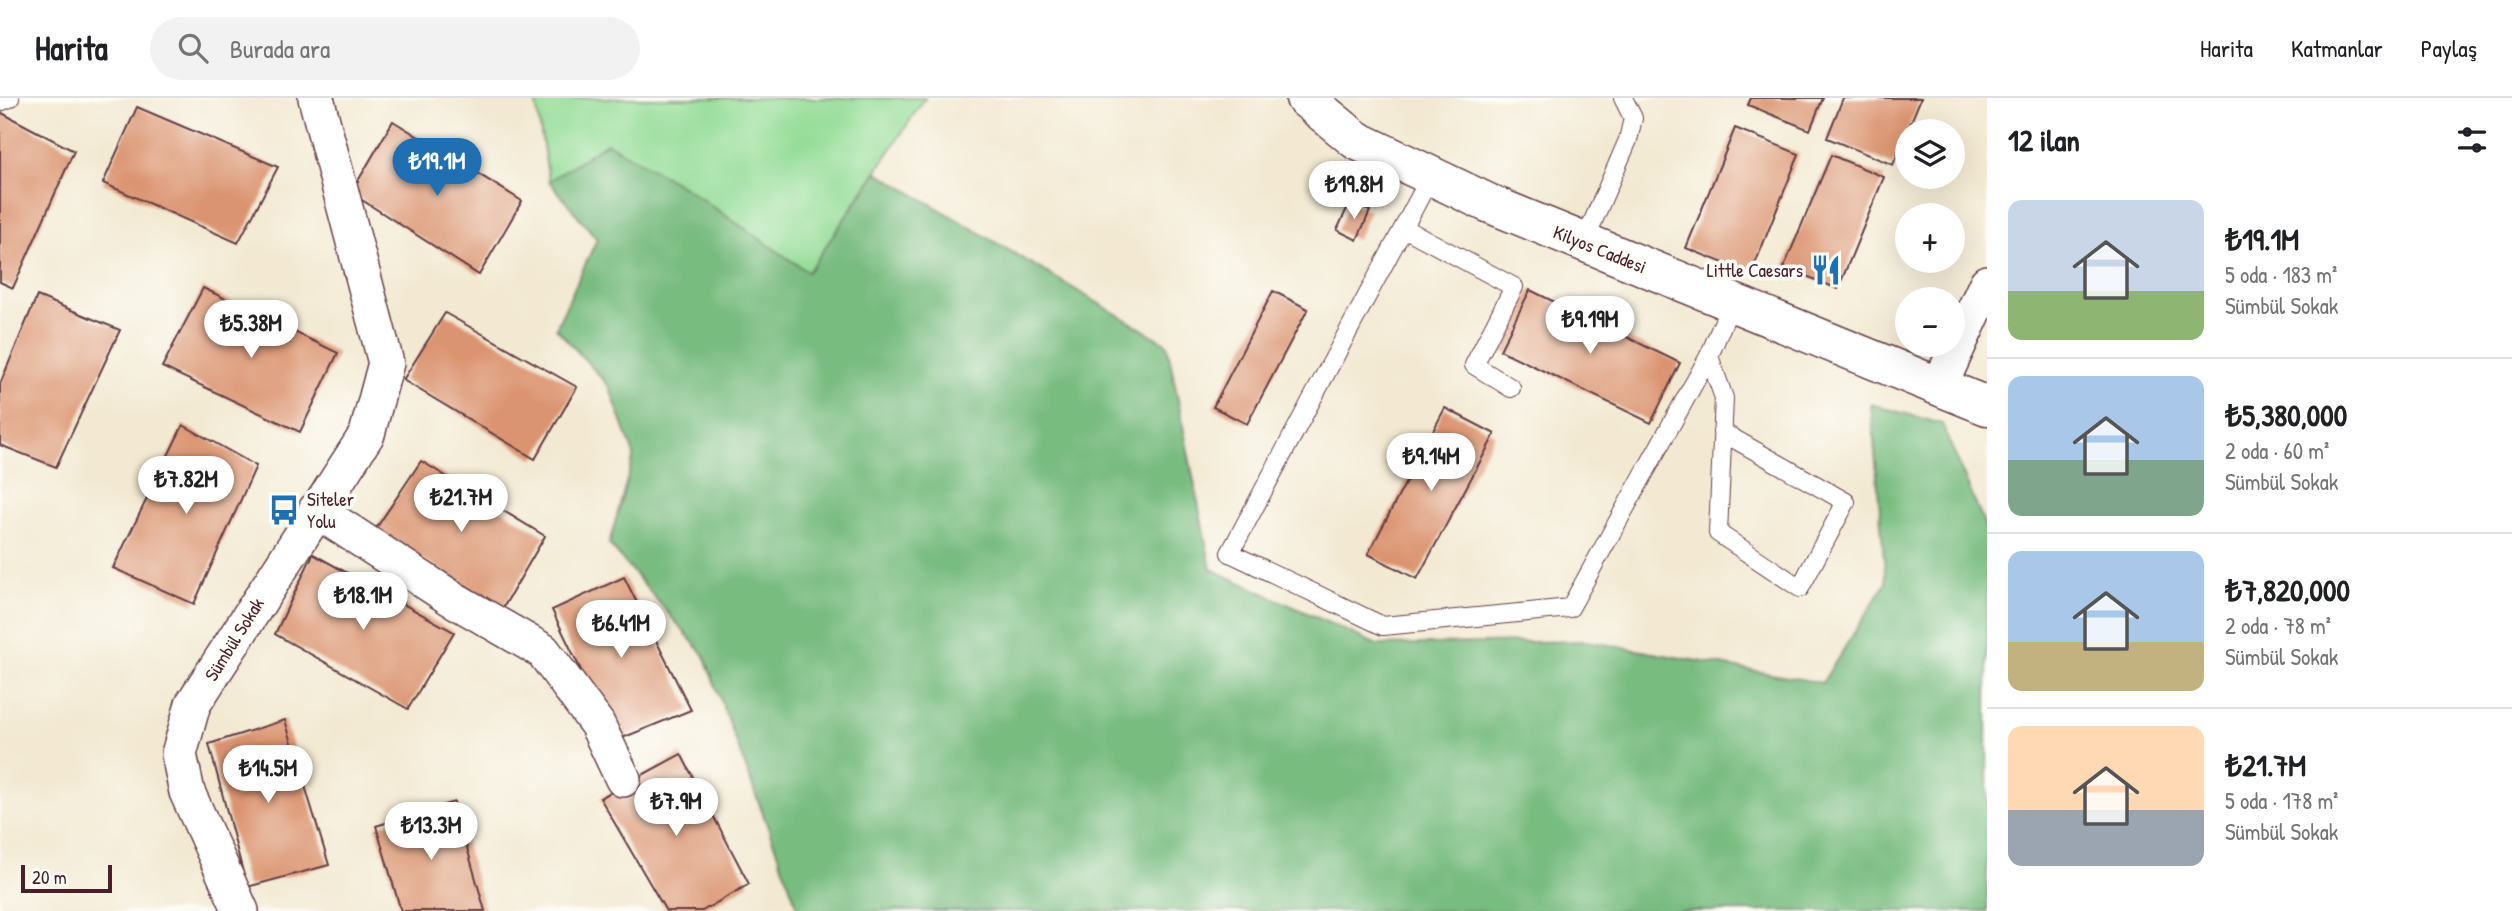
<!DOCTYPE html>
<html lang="tr">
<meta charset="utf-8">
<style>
:root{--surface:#fff;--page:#f2f2f2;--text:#202124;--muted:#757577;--line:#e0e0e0;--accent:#1f6fb2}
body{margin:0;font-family:"Patrick Hand",sans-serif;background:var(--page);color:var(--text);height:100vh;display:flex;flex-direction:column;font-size:26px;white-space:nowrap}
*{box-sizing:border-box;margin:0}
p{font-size:23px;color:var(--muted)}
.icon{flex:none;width:38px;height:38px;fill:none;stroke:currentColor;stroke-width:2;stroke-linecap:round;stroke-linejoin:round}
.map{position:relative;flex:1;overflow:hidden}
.details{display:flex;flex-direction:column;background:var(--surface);width:525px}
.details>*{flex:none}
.buttons{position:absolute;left:1895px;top:21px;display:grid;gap:14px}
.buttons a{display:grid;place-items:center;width:70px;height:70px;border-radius:50%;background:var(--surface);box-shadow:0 7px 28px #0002;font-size:35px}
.scale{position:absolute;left:21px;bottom:18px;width:91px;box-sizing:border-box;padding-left:7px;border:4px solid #4a1f2b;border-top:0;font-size:19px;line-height:24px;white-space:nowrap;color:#4a1f2b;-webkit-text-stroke:5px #fdfcf7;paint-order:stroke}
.price{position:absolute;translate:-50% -60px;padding:0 16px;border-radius:24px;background:#fff;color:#222;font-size:23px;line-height:46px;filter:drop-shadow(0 2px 4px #0008)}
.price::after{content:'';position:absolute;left:50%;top:42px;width:21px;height:16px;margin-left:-10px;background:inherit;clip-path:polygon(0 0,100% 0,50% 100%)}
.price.current{background:var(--accent);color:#fff}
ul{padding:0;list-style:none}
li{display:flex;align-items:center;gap:21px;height:175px;padding:0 21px}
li+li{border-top:2px solid var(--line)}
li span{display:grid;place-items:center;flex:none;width:196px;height:140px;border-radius:14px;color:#555}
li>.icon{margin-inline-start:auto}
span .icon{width:84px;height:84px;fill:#fffc;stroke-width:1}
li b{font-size:30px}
h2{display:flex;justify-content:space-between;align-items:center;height:84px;padding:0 21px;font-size:30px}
header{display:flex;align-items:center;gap:42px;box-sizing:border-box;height:98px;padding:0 35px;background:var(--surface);border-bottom:2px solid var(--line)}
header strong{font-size:33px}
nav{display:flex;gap:38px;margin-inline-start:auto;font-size:24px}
.search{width:490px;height:63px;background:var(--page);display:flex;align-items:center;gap:18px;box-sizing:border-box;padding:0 24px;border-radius:38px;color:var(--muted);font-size:26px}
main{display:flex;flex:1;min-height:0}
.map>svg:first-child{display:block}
</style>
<header>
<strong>Harita</strong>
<div class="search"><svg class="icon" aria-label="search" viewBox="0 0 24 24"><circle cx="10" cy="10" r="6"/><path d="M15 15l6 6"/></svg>Burada ara</div>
<nav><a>Harita</a><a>Katmanlar</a><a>Paylaş</a></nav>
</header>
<main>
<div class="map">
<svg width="1987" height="813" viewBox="0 0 1987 813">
<rect width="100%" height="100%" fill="#fdfcf7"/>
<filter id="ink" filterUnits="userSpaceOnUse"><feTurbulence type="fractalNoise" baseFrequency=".0143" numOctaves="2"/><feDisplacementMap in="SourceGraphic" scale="14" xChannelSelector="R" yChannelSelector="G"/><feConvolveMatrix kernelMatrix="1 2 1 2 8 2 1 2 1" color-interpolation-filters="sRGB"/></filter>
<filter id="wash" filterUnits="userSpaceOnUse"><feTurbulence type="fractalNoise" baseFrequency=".00686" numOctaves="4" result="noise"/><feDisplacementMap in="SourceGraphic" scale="28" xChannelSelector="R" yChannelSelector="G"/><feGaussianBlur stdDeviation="1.57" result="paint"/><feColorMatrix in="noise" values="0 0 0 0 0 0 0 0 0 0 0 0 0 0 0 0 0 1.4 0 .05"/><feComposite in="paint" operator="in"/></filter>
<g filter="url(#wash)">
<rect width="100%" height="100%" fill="#f3e9d2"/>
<!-- green -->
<polygon fill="#95dd98" stroke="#707e62" stroke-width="2" points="535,0 925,0 808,175 684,89 607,45 549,83"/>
<!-- forest -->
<polygon fill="#78bc80" stroke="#616e56" stroke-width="2" points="607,45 684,89 808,174 877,74 1167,246 1211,471 1377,547 1586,543 1822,585 1886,485 1871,306 1942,326 1987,433 1987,813 799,813 704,557 609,446 634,357 609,288 556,230 597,141 549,83"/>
<g id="blocks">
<!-- building -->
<g fill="#db9471">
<polygon points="1751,0 1823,0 1810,32 1748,7"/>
<polygon points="1843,0 1921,0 1893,67 1827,40"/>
<polygon points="137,9 278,69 238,145 103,85"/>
<polygon points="0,14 74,53 13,190 0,184"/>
<polygon points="393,23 522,103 479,177 351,95"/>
<polygon points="1735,30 1799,56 1751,176 1686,150"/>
<polygon points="1831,57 1884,79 1838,191 1784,169"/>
<polygon points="1350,104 1370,113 1357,142 1337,132"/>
<polygon points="203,190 338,255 300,334 162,269"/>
<polygon points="1530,192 1680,265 1651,325 1500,252"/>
<polygon points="1273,193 1308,211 1247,326 1213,309"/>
<polygon points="37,198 120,232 56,369 0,347 0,286"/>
<polygon points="445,215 577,289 535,361 403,282"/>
<polygon points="1445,310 1495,336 1417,481 1368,456"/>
<polygon points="183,327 256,368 194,506 113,470"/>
<polygon points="421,363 545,438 503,510 375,432"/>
<polygon points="313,456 454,534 408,611 275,536"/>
<polygon points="624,479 691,612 615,643 552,512"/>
<polygon points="285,622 329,767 247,789 209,646"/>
<polygon points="681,656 749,786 702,813 666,813 600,700"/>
<polygon points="454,704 485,813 401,813 376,728"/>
</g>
</g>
</g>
<g filter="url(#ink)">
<use href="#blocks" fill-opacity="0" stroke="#633d44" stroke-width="2"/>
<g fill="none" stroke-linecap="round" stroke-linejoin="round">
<!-- lane casing -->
<g stroke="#633d44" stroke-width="20">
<g id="lane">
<polyline points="0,4 10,0"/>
<polyline points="1431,78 1230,455 1383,528 1570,510 1709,258"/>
<polyline points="1404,130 1514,189 1474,267 1511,290"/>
<polyline points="1584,144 1628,42 1633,20 1623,0"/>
<polyline points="1722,334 1846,404 1800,490 1718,435 1724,300 1709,258 1732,204"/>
</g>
</g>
<!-- street casing -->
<g stroke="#633d44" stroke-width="38">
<g id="street">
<polyline points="1939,289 1987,185"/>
<polyline points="316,412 451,500 543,553 597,626 623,681"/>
<polyline points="241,813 187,694 179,656 193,606 367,336 386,265 316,0"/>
</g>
</g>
<!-- secondary casing -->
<g stroke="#633d44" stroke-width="41">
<polyline id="secondary" points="1305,0 1356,42 1488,105 1987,308"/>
</g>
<!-- lane -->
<use href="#lane" stroke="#fff" stroke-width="18"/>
<!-- street -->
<use href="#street" stroke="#fff" stroke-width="35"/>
<!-- secondary -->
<use href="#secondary" stroke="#fff" stroke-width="38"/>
</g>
</g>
<!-- icons -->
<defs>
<g id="restaurant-bare" transform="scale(2.415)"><path d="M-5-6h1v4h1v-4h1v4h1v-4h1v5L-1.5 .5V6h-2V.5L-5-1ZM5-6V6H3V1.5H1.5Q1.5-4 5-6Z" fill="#1f6fb2" stroke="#fdfcf7" stroke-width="2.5" paint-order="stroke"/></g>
<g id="bus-bare" transform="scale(2.415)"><path d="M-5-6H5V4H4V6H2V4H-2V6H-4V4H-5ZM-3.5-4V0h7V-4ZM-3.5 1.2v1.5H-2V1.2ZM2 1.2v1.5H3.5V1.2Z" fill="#1f6fb2" stroke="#fdfcf7" stroke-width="2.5" paint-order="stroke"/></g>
</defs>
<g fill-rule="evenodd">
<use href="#restaurant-bare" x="1826" y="172"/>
<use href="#bus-bare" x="284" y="412"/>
</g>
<g text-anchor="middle" stroke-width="7" stroke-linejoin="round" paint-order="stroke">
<!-- street labels -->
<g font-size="19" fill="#4a1f2b" stroke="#fdfcf7">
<text transform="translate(1600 151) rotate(22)" y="7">Kilyos Caddesi</text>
<text transform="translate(234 541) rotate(-58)" y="7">Sümbül Sokak</text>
</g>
<!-- poi labels -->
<g font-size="19" fill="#4a1f2b" stroke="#fdfcf7" text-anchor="end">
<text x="1803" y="179">Little Caesars</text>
<text x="307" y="408" text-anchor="start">Siteler<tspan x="307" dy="22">Yolu</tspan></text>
</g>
</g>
</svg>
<div class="buttons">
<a><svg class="icon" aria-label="layers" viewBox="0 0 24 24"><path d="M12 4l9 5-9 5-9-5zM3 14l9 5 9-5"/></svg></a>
<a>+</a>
<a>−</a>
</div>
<div class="scale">20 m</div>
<b class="price current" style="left:437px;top:100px">₺19.1M</b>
<b class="price" style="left:1354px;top:123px">₺19.8M</b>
<b class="price" style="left:1590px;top:258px">₺9.19M</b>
<b class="price" style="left:251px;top:262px">₺5.38M</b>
<b class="price" style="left:1431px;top:395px">₺9.14M</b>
<b class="price" style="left:186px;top:418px">₺7.82M</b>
<b class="price" style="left:461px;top:436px">₺21.7M</b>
<b class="price" style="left:363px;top:534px">₺18.1M</b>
<b class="price" style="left:621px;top:562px">₺6.41M</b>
<b class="price" style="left:268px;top:707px">₺14.5M</b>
<b class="price" style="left:676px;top:740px">₺7.9M</b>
<b class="price" style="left:431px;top:764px">₺13.3M</b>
</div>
<section class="details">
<h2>12 ilan<svg class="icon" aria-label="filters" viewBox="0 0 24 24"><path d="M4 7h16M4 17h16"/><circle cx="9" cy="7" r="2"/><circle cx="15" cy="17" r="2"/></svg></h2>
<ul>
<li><span style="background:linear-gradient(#c9d6e8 65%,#8fb573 0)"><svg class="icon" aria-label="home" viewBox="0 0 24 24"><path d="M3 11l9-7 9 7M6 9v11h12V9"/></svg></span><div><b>₺19.1M</b><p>5 oda · 183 m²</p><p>Sümbül Sokak</p></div></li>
<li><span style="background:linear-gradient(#a9c7e8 60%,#7fa58c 0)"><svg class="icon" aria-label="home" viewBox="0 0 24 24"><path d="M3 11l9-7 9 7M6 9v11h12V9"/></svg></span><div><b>₺5,380,000</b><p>2 oda · 60 m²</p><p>Sümbül Sokak</p></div></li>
<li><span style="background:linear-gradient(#a9c7e8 65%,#c2b280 0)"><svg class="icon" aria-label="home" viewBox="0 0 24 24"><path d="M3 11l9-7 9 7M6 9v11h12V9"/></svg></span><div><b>₺7,820,000</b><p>2 oda · 78 m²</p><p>Sümbül Sokak</p></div></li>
<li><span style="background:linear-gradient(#ffd9b3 60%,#9aa5b1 0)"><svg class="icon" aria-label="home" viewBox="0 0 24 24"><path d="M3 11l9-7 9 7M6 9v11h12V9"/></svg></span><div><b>₺21.7M</b><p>5 oda · 178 m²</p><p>Sümbül Sokak</p></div></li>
</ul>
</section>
</main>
